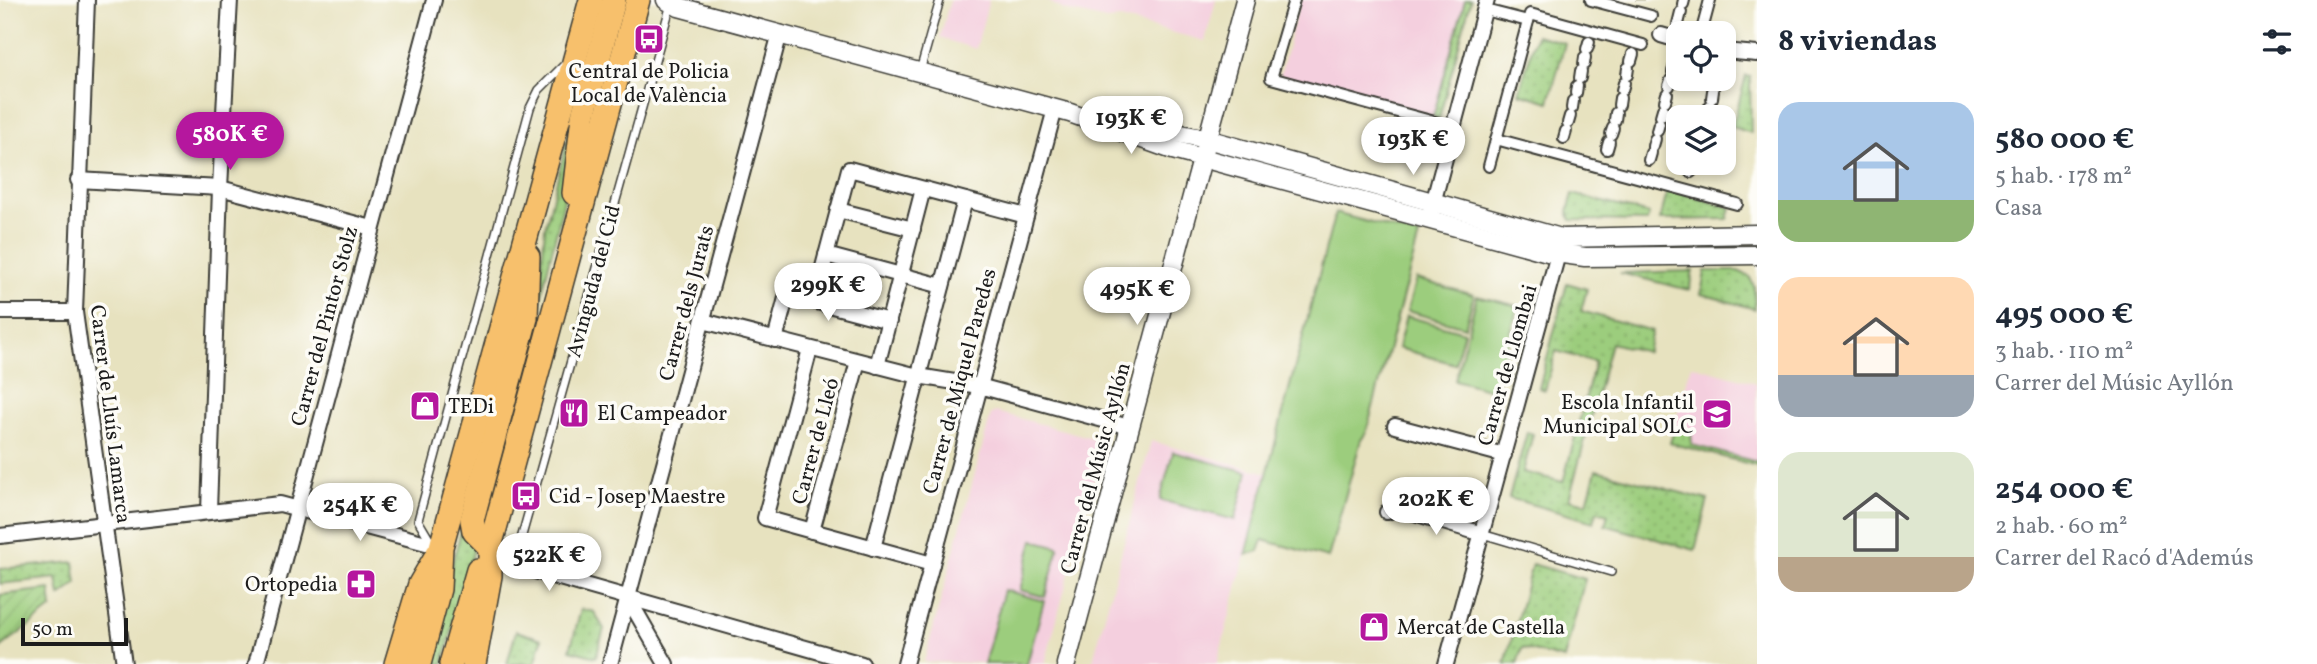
<!DOCTYPE html>
<html lang="es">
<meta charset="utf-8">
<style>
:root{--surface:#fff;--page:#f6f6f7;--text:#1f2937;--muted:#747a83;--accent:#b5179e}
body{margin:0;font-family:Vollkorn,serif;background:var(--page);color:var(--text);height:100vh;display:flex;flex-direction:column;font-size:26px;white-space:nowrap}
*{box-sizing:border-box;margin:0}
p{font-size:23px;color:var(--muted)}
.icon{flex:none;width:38px;height:38px;fill:none;stroke:currentColor;stroke-width:2;stroke-linecap:round;stroke-linejoin:round}
.map{position:relative;flex:1;overflow:hidden}
.panel{display:flex;flex-direction:column;background:var(--surface);width:560px}
.panel>*{flex:none}
.tools{position:absolute;left:1666px;top:21px;display:grid;gap:14px}
.tools a{display:grid;place-items:center;width:70px;height:70px;border-radius:14px;background:var(--surface);box-shadow:0 4px 10px #0003;font-size:35px}
.scale{position:absolute;left:21px;bottom:18px;width:107px;box-sizing:border-box;padding-left:7px;border:4px solid #1c1c1c;border-top:0;font-size:19px;line-height:24px;white-space:nowrap;color:#1c1c1c;-webkit-text-stroke:5px #fdfcf7;paint-order:stroke}
.price{position:absolute;translate:-50% -60px;padding:0 16px;border-radius:24px;background:#fff;color:#222;font-size:23px;line-height:46px;filter:drop-shadow(0 2px 4px #0008)}
.price::after{content:'';position:absolute;left:50%;top:42px;width:21px;height:16px;margin-left:-10px;background:inherit;clip-path:polygon(0 0,100% 0,50% 100%)}
.price.selected{background:var(--accent);color:#fff}
ul{padding:0;list-style:none}
li{display:flex;align-items:center;gap:21px;height:175px;padding:0 21px}
li span{display:grid;place-items:center;flex:none;width:196px;height:140px;border-radius:21px;color:#555}
li>.icon{margin-inline-start:auto}
span .icon{width:84px;height:84px;fill:#fffc;stroke-width:1}
li b{font-size:30px}
h2{display:flex;justify-content:space-between;align-items:center;height:84px;padding:0 21px;font-size:30px}
main{display:flex;flex:1;min-height:0}
.map>svg:first-child{display:block}
</style>
<main>
<div class="map">
<svg width="1757" height="664" viewBox="0 0 1757 664">
<defs>
<pattern id="grass-dots" width="8" height="8" patternUnits="userSpaceOnUse" patternTransform="scale(1.75)"><rect width="8" height="8" fill="#9ccd7d"/><path d="M2 2h.1M6 6h.1" fill="none" stroke="#86af6b" stroke-width="1.8" stroke-linecap="round"/></pattern>
<pattern id="garden-furrows" width="10" height="10" patternUnits="userSpaceOnUse" patternTransform="scale(1.75)"><rect width="10" height="10" fill="#9ccd7d"/><path d="M-1 1l2-2M0 10L10 0M9 11l2-2" fill="none" stroke="#86af6b"/></pattern>
</defs>
<rect width="100%" height="100%" fill="#fdfcf7"/>
<filter id="ink" filterUnits="userSpaceOnUse"><feTurbulence type="fractalNoise" baseFrequency=".0143" numOctaves="2"/><feDisplacementMap in="SourceGraphic" scale="14" xChannelSelector="R" yChannelSelector="G"/><feConvolveMatrix kernelMatrix="1 2 1 2 8 2 1 2 1" color-interpolation-filters="sRGB"/></filter>
<filter id="wash" filterUnits="userSpaceOnUse"><feTurbulence type="fractalNoise" baseFrequency=".00686" numOctaves="4" result="noise"/><feDisplacementMap in="SourceGraphic" scale="28" xChannelSelector="R" yChannelSelector="G"/><feGaussianBlur stdDeviation="1.57" result="paint"/><feColorMatrix in="noise" values="0 0 0 0 0 0 0 0 0 0 0 0 0 0 0 0 0 1.4 0 .05"/><feComposite in="paint" operator="in"/></filter>
<g filter="url(#wash)">
<rect width="100%" height="100%" fill="#e7e2bf"/>
<!-- built -->
<g fill="#f4cfde">
<polygon points="950,0 989,0 976,49 940,38"/>
<polygon points="1046,0 1216,0 1205,41 1121,19 1106,20 1064,10"/>
<polygon points="1300,0 1465,0 1433,117 1280,76"/>
<polygon points="1691,365 1756,383 1757,466 1670,443"/>
<polygon points="996,412 1100,440 1102,449 1045,664 924,662 991,414"/>
<polygon points="1151,441 1267,473 1217,664 1092,664"/>
</g>
<!-- grass -->
<g fill="url(#grass-dots)" stroke="#5c744c" stroke-width="2">
<polygon points="1465,0 1471,0 1439,119 1433,117"/>
<polygon points="1536,35 1565,43 1549,102 1519,93"/>
<polygon points="1746,76 1750,77 1751,133 1732,127"/>
<polygon points="570,129 573,130 564,200 537,314 545,228"/>
<polygon points="1668,189 1731,208 1728,219 1660,220"/>
<polygon points="1573,194 1649,214 1647,221 1571,220 1568,211"/>
<polygon points="1693,271 1689,290 1620,273"/>
<polygon points="1705,271 1738,271 1749,276 1754,286 1755,309 1701,294"/>
<polygon points="1567,283 1587,289 1581,311 1652,331 1647,352 1611,343 1569,499 1587,503 1596,470 1708,500 1695,550 1605,525 1608,514 1597,511 1594,522 1509,498 1527,432 1533,434 1523,472 1563,482 1595,362 1556,351 1545,390 1539,388"/>
<polygon points="1675,427 1691,432 1692,445 1757,462 1757,466 1670,443"/>
<polygon points="464,520 474,548 443,664 425,664"/>
<polygon points="74,562 77,583 60,596 57,578 0,584 0,569"/>
<polygon points="1532,564 1585,579 1564,659 1522,648 1517,664 1505,664"/>
<polygon points="581,609 594,612 604,629 596,657 570,650"/>
<polygon points="516,631 542,639 535,664 507,664"/>
</g>
<!-- park -->
<g fill="#9ccd7d" stroke="#5c744c" stroke-width="2">
<polygon points="1335,213 1419,236 1366,433 1361,440 1328,558 1263,540 1259,551 1246,555"/>
<polygon points="1416,279 1474,295 1465,327 1407,311"/>
<polygon points="1477,296 1518,306 1495,391 1455,380"/>
<polygon points="1406,316 1464,332 1455,364 1398,348"/>
<polygon points="1173,452 1248,472 1235,520 1160,500"/>
<polygon points="1033,540 1059,547 1045,597 1020,590"/>
<polygon points="1004,590 1044,601 1027,664 984,664"/>
</g>
<!-- garden -->
<polygon fill="url(#garden-furrows)" stroke="#5c744c" stroke-width="2" points="50,589 52,608 0,648 0,595"/>
</g>
<g filter="url(#ink)">
<g fill="none" stroke-linecap="round" stroke-linejoin="round">
<!-- pedestrian-tunnel -->
<polyline stroke="#beba9e" stroke-width="10" stroke-dasharray="10 5" stroke-linecap="butt" points="1640,1 1640,0"/>
<!-- service casing -->
<g stroke="#3a3a34" stroke-width="10">
<g id="service">
<polyline points="920,71 940,0"/>
<polyline points="1482,534 1611,572"/>
<polyline points="431,542 418,520 530,108 539,90 565,64"/>
<polyline points="514,564 671,4"/>
</g>
</g>
<!-- pedestrian casing -->
<g stroke="#3a3a34" stroke-width="14">
<g id="pedestrian">
<polyline points="1294,0 1271,78 1453,127"/>
<polyline points="1591,0 1651,16"/>
<polyline points="1683,4 1684,0"/>
<polyline points="1485,10 1528,21"/>
<polyline points="1678,24 1681,12"/>
<polyline points="1702,30 1710,0"/>
<polyline points="1587,49 1589,42"/>
<polyline points="1677,57 1678,54"/>
<polyline points="1631,61 1633,54"/>
<polyline points="1584,64 1585,57"/>
<polyline points="1673,72 1675,65"/>
<polyline points="1627,75 1628,68"/>
<polyline points="1580,78 1581,71"/>
<polyline points="1716,83 1717,79"/>
<polyline points="1669,86 1671,80"/>
<polyline points="1622,90 1624,83"/>
<polyline points="1576,93 1577,86"/>
<polyline points="1712,98 1713,91"/>
<polyline points="1665,101 1667,94"/>
<polyline points="1619,105 1620,98"/>
<polyline points="1572,108 1573,101"/>
<polyline points="1708,112 1710,106"/>
<polyline points="1661,116 1663,109"/>
<polyline points="1615,120 1616,113"/>
<polyline points="1568,123 1570,116"/>
<polyline points="1657,131 1659,124"/>
<polyline points="1611,134 1613,128"/>
<polyline points="1564,138 1566,131"/>
<polyline points="1496,139 1737,204"/>
<polyline points="1653,146 1655,139"/>
<polyline points="1607,149 1609,142"/>
<polyline points="1649,160 1651,153"/>
<polyline points="1489,166 1530,14 1643,45"/>
<polyline points="1691,172 1693,165"/>
</g>
</g>
<!-- minor casing -->
<g stroke="#3a3a34" stroke-width="18">
<g id="minor">
<polyline points="87,0 75,312 124,664"/>
<polyline points="1661,35 1678,40"/>
<polyline points="1724,51 1757,54"/>
<polyline points="78,180 220,188 372,228"/>
<polyline points="838,210 913,229"/>
<polyline points="1431,211 1487,0"/>
<polyline points="826,255 942,286"/>
<polyline points="814,301 849,169 1026,216"/>
<polyline points="0,312 75,312"/>
<polyline points="703,321 918,376 979,386 1129,427"/>
<polyline points="775,340 787,294 889,321"/>
<polyline points="810,349 765,518 932,564"/>
<polyline points="877,366 923,189"/>
<polyline points="1395,426 1504,455"/>
<polyline points="209,511 220,188 230,0"/>
<polyline points="1387,512 1398,508 1482,534"/>
<polyline points="812,531 858,361"/>
<polyline points="0,536 280,504 441,547"/>
<polyline points="490,547 521,567 862,664"/>
<polyline points="873,548 965,200"/>
<polyline points="628,598 666,664"/>
<polyline points="256,664 434,0"/>
<polyline points="610,664 780,33"/>
<polyline points="905,664 1055,109"/>
<polyline points="1446,664 1561,243"/>
</g>
</g>
<!-- tertiary casing -->
<g stroke="#3a3a34" stroke-width="21">
<g id="tertiary">
<polyline points="666,0 679,7 1070,113 1173,150 1548,252 1585,257 1757,255"/>
<polyline points="1119,122 1207,139 1561,238 1757,234"/>
<polyline points="1066,664 1245,0"/>
</g>
</g>
<!-- primary casing -->
<g stroke="#3a3a34" stroke-width="26">
<g id="primary">
<polyline points="574,193 583,116 614,0"/>
<polyline points="490,547 474,531 472,520 526,318 528,256"/>
<polyline points="396,664 420,584 438,553"/>
<polyline points="419,664 439,589 441,547 591,0"/>
<polyline points="451,664 478,570"/>
<polyline points="474,664 490,576 490,547 638,0"/>
</g>
</g>
<!-- service -->
<use href="#service" stroke="#fff" stroke-width="7"/>
<!-- pedestrian -->
<use href="#pedestrian" stroke="#fff" stroke-width="10"/>
<!-- minor -->
<use href="#minor" stroke="#fff" stroke-width="14"/>
<!-- tertiary -->
<use href="#tertiary" stroke="#fff" stroke-width="18"/>
<!-- primary -->
<use href="#primary" stroke="#f7c06c" stroke-width="23"/>
</g>
</g>
<!-- icons -->
<defs>
<g id="bus-square" transform="scale(1.575)"><rect x="-9" y="-9" width="18" height="18" rx="4" fill="#b5179e" stroke="#fdfcf7"/><path d="M-5-6H5V4H4V6H2V4H-2V6H-4V4H-5ZM-3.5-4V0h7V-4ZM-3.5 1.2v1.5H-2V1.2ZM2 1.2v1.5H3.5V1.2Z" fill="#fff"/></g>
<g id="shop-square" transform="scale(1.575)"><rect x="-9" y="-9" width="18" height="18" rx="4" fill="#b5179e" stroke="#fdfcf7"/><path d="M-5-2.5h2.3a2.7 3.5 0 0 1 5.4 0H5L5.5 6h-11ZM-1.5-2.5h3a1.5 2.3 0 0 0-3 0Z" fill="#fff"/></g>
<g id="restaurant-square" transform="scale(1.575)"><rect x="-9" y="-9" width="18" height="18" rx="4" fill="#b5179e" stroke="#fdfcf7"/><path d="M-5-6h1v4h1v-4h1v4h1v-4h1v5L-1.5 .5V6h-2V.5L-5-1ZM5-6V6H3V1.5H1.5Q1.5-4 5-6Z" fill="#fff"/></g>
<g id="school-square" transform="scale(1.575)"><rect x="-9" y="-9" width="18" height="18" rx="4" fill="#b5179e" stroke="#fdfcf7"/><path d="M0-5L7-2L0 1L-7-2ZM-4 1L0 2.5L4 1V4Q0 6-4 4Z" fill="#fff"/></g>
<g id="pharmacy-square" transform="scale(1.575)"><rect x="-9" y="-9" width="18" height="18" rx="4" fill="#b5179e" stroke="#fdfcf7"/><path d="M-2-6h4v4h4v4h-4v4h-4v-4h-4v-4h4Z" fill="#fff"/></g>
</defs>
<g fill-rule="evenodd">
<use href="#bus-square" x="649" y="39"/>
<use href="#shop-square" x="425" y="406"/>
<use href="#restaurant-square" x="574" y="413"/>
<use href="#school-square" x="1717" y="414"/>
<use href="#bus-square" x="526" y="496"/>
<use href="#pharmacy-square" x="361" y="584"/>
<use href="#shop-square" x="1374" y="627"/>
</g>
<g text-anchor="middle" stroke-width="7" stroke-linejoin="round" paint-order="stroke">
<!-- poi labels -->
<g font-size="21" fill="#1c1c1c" stroke="#fdfcf7" text-anchor="start">
<text x="649" y="78" text-anchor="middle">Central de Policia<tspan x="649" dy="24">Local de València</tspan></text>
<text x="1694" y="409" text-anchor="end">Escola Infantil<tspan x="1694" dy="24">Municipal SOLC</tspan></text>
<text x="448" y="413">TEDi</text>
<text x="597" y="420">El Campeador</text>
<text x="549" y="503">Cid - Josep Maestre</text>
<text x="338" y="591" text-anchor="end">Ortopedia</text>
<text x="1397" y="634">Mercat de Castella</text>
</g>
<!-- street labels -->
<g font-size="21" fill="#1c1c1c" stroke="#fdfcf7">
<text transform="translate(593 281) rotate(-75)" y="7">Avinguda del Cid</text>
<text transform="translate(686 303) rotate(-75)" y="7">Carrer dels Jurats</text>
<text transform="translate(324 326) rotate(-75)" y="7">Carrer del Pintor Stolz</text>
<text transform="translate(1507 365) rotate(-74)" y="7">Carrer de Llombai</text>
<text transform="translate(959 381) rotate(-75)" y="7">Carrer de Miquel Paredes</text>
<text transform="translate(111 414) rotate(83)" y="7">Carrer de Lluís Lamarca</text>
<text transform="translate(815 441) rotate(-75)" y="7">Carrer de Lleó</text>
<text transform="translate(1095 468) rotate(-75)" y="7">Carrer del Músic Ayllón</text>
</g>
</g>
</svg>
<div class="tools">
<a><svg class="icon" aria-label="locate" viewBox="0 0 24 24"><circle cx="12" cy="12" r="6"/><path d="M12 2v4M12 18v4M2 12h4M18 12h4"/></svg></a>
<a><svg class="icon" aria-label="layers" viewBox="0 0 24 24"><path d="M12 4l9 5-9 5-9-5zM3 14l9 5 9-5"/></svg></a>
</div>
<div class="scale">50 m</div>
<b class="price" style="left:1131px;top:156px">193K €</b>
<b class="price selected" style="left:230px;top:172px">580K €</b>
<b class="price" style="left:1413px;top:177px">193K €</b>
<b class="price" style="left:828px;top:323px">299K €</b>
<b class="price" style="left:1137px;top:327px">495K €</b>
<b class="price" style="left:1436px;top:537px">202K €</b>
<b class="price" style="left:360px;top:543px">254K €</b>
<b class="price" style="left:549px;top:593px">522K €</b>
</div>
<section class="panel">
<h2>8 viviendas<svg class="icon" aria-label="filters" viewBox="0 0 24 24"><path d="M4 7h16M4 17h16"/><circle cx="9" cy="7" r="2"/><circle cx="15" cy="17" r="2"/></svg></h2>
<ul>
<li><span style="background:linear-gradient(#a9c7e8 70%,#8fb573 0)"><svg class="icon" aria-label="home" viewBox="0 0 24 24"><path d="M3 11l9-7 9 7M6 9v11h12V9"/></svg></span><div><b>580 000 €</b><p>5 hab. · 178 m²</p><p>Casa</p></div></li>
<li><span style="background:linear-gradient(#ffd9b3 70%,#9aa5b1 0)"><svg class="icon" aria-label="home" viewBox="0 0 24 24"><path d="M3 11l9-7 9 7M6 9v11h12V9"/></svg></span><div><b>495 000 €</b><p>3 hab. · 110 m²</p><p>Carrer del Músic Ayllón</p></div></li>
<li><span style="background:linear-gradient(#dfe7d0 75%,#b9a48a 0)"><svg class="icon" aria-label="home" viewBox="0 0 24 24"><path d="M3 11l9-7 9 7M6 9v11h12V9"/></svg></span><div><b>254 000 €</b><p>2 hab. · 60 m²</p><p>Carrer del Racó d'Ademús</p></div></li>
</ul>
</section>
</main>
